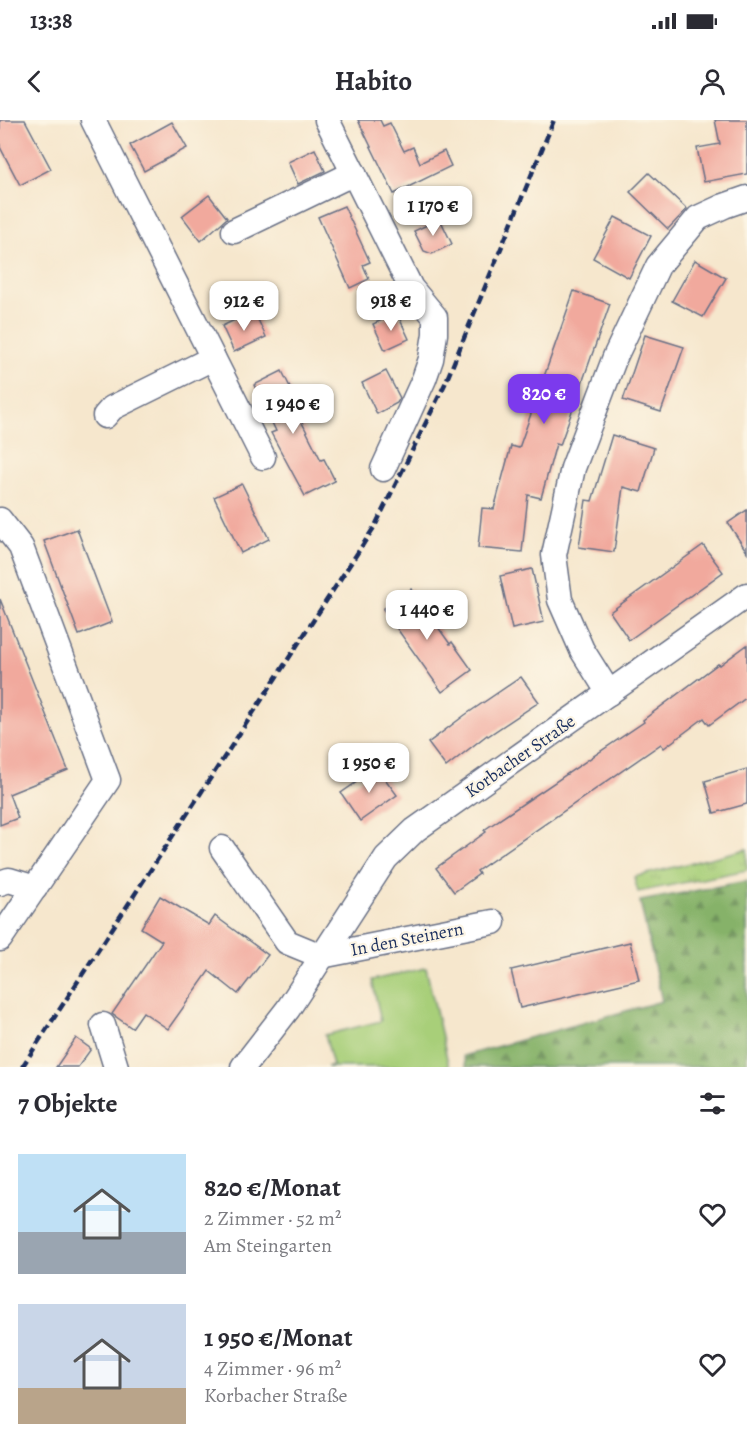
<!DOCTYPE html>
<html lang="de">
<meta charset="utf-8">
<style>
:root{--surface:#fff;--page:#f2f2f3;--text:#2b2b33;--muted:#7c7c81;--accent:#7c3aed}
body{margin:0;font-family:Alegreya,serif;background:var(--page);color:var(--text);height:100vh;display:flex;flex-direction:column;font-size:22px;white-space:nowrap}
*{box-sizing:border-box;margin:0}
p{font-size:20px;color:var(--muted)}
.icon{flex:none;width:33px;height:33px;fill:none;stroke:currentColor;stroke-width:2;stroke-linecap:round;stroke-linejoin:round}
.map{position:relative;height:947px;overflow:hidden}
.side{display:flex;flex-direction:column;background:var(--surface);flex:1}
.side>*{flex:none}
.price{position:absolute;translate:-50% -51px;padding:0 14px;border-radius:12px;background:#fff;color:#222;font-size:20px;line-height:39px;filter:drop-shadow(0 2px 3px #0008)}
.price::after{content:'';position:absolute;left:50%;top:36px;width:18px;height:14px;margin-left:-9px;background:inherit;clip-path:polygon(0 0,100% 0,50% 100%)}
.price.selected{background:var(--accent);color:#fff}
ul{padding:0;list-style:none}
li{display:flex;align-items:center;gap:18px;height:150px;padding:0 18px}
li span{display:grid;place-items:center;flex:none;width:168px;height:120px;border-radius:0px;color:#555}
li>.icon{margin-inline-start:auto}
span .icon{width:72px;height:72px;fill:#fffc;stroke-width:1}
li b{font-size:26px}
h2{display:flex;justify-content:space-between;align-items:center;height:72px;padding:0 18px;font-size:26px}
.status{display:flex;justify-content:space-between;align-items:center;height:42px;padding:0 30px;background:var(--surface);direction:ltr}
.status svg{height:16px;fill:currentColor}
header{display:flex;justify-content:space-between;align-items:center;height:78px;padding:0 18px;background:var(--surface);font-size:27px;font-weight:600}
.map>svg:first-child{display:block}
</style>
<div class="status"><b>13:38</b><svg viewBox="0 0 49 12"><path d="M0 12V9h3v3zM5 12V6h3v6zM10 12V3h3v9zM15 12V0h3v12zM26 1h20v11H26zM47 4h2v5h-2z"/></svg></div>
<header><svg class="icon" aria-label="back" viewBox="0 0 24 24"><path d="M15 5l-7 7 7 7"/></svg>Habito<svg class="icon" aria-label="person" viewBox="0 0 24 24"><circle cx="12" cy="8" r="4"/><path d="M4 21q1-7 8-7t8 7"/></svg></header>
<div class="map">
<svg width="747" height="947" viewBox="0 0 747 947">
<defs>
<pattern id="grass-tufts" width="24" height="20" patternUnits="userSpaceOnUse" patternTransform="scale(1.5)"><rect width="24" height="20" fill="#a8cf79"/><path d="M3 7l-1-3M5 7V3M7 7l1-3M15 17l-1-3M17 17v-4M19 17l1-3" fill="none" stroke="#90b26b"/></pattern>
<pattern id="forest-firs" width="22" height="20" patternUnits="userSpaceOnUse" patternTransform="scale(1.5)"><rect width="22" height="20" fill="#86b269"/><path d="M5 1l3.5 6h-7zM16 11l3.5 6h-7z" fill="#6d915a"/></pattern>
</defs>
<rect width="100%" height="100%" fill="#fcf5e5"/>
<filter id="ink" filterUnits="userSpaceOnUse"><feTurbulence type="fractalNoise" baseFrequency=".0167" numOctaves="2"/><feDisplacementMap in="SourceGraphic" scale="12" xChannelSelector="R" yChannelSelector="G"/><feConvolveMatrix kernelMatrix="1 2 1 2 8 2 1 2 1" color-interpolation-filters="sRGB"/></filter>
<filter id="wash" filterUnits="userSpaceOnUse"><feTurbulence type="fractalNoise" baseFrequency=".008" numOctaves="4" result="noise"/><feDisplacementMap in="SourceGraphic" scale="24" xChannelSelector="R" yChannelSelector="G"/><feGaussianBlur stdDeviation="1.35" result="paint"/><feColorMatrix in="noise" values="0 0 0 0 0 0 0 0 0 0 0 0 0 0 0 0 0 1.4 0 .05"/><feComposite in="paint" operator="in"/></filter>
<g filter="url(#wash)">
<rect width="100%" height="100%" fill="#f6e7cd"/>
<!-- grass -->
<polygon fill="url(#grass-tufts)" stroke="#627f6c" stroke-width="1.5" points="747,729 747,750 638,772 634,757"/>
<!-- forest -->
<polygon fill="url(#forest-firs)" stroke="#507064" stroke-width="1.5" points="747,761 747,947 466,947 463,936 662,881 640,781"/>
<!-- pitch -->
<polygon fill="#a8cf79" stroke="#627f6c" stroke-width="1.5" points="426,848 449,947 327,947 333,945 325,915 381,901 372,860"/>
<g id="blocks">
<!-- building -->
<g fill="#f1a99d">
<polygon points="0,0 25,0 51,49 20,65 0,27"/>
<polygon points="358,0 380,0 383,6 390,3 404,31 413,27 420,43 444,31 451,46 394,74"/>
<polygon points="715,0 747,0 747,54 704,62 697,28 720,24"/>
<polygon points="172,2 187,28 144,51 130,25"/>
<polygon points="315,29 325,51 298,64 288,42"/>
<polygon points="649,53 687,89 668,109 630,72"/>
<polygon points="209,75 227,98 201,121 182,96"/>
<polygon points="344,86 370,142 363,145 369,159 350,168 318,97"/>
<polygon points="615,97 651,116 629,158 593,138"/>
<polygon points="440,99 452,124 432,134 424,131 414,111"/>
<polygon points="695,140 726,158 703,197 672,181"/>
<polygon points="574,171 610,184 560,325 556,324 541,378 528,375 522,432 478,428 482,388 494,389 511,326 519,328"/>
<polygon points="254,191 266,217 234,232 222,206"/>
<polygon points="397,193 409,219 385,230 373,204"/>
<polygon points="645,215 684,227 661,292 623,280"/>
<polygon points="282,251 293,273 288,275 321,340 324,339 335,361 305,376 271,313 276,311 254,265"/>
<polygon points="386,251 400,278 397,283 377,294 362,263"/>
<polygon points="612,315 654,328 641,372 623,367 614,432 579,427 586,380 592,381"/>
<polygon points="242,364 269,419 241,433 214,377"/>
<polygon points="747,390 747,432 728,403"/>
<polygon points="77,409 112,502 79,515 44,421"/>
<polygon points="703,425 723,452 629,520 610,492"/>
<polygon points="532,449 544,502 512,509 500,456"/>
<polygon points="411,469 450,524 452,522 472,550 442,572 383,489"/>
<polygon points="0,479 68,650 9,674 18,698 0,705"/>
<polygon points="747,525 747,577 709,605 704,598 664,628 661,624 477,751 479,754 454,772 436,748 486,712 484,710 644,602 643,600 718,544 720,545"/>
<polygon points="521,557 539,582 488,616 487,615 446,647 428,623 465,595"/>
<polygon points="377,648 397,675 360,701 341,673"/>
<polygon points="747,649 747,684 714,693 705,661"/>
<polygon points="160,776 209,805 215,796 268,835 238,874 209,851 168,909 143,892 132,908 112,894 162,821 141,808"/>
<polygon points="630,822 639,860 520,888 511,850"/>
<polygon points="76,918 91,929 78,947 56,947"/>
</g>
</g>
</g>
<g filter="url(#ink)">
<use href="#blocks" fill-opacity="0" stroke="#686f85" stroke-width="1.5"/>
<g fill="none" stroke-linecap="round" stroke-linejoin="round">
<!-- minor casing -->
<g stroke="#686f85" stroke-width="27">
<g id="minor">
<polyline points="93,0 263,337"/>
<polyline points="327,0 411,168 435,197 435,214 431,239 424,259 383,349"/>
<polyline points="234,111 354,53"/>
<polyline points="105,296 112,288 213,238"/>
<polyline points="0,400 21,427 108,660 0,819"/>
<polyline points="609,573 582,530 560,480 554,435 573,348 615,237 658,146 698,98 724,86 747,78"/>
<polyline points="222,728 287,822 321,836 493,802"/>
<polyline points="0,763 9,760 35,768"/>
<polyline points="103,905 116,947"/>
<polyline points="243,947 288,889 386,738 415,710 747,475"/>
</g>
</g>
<!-- minor -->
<use href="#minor" stroke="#fff" stroke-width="24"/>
<!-- rail -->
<polyline stroke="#1b2f5e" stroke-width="4.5" stroke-dasharray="9 4.5" stroke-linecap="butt" points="22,947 375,406 445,264 554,0"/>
</g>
</g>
<g text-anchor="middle" stroke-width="4.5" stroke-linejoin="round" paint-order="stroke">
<!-- street labels -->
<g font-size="18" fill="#1b2f5e" stroke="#fcf5e5">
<text transform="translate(520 636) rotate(-35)" y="6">Korbacher Straße</text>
<text transform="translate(407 819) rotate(-11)" y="6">In den Steinern</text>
</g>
</g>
</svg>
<b class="price" style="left:433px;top:117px">1 170 €</b>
<b class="price" style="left:244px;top:212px">912 €</b>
<b class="price" style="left:391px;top:212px">918 €</b>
<b class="price selected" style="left:544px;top:305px">820 €</b>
<b class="price" style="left:293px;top:315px">1 940 €</b>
<b class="price" style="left:427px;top:521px">1 440 €</b>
<b class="price" style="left:369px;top:674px">1 950 €</b>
</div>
<section class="side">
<h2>7 Objekte<svg class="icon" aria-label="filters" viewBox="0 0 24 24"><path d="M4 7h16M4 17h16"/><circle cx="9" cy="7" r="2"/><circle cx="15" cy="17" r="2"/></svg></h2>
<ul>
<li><span style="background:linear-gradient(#bfe0f5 65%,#9aa5b1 0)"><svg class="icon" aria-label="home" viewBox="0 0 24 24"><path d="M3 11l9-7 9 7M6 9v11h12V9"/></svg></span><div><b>820 €/Monat</b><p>2 Zimmer · 52 m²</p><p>Am Steingarten</p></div><svg class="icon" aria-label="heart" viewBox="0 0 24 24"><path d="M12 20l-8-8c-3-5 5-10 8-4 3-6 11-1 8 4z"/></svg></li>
<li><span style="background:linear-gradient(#c9d6e8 70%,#b9a48a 0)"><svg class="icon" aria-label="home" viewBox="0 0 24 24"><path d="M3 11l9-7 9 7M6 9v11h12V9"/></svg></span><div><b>1 950 €/Monat</b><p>4 Zimmer · 96 m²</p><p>Korbacher Straße</p></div><svg class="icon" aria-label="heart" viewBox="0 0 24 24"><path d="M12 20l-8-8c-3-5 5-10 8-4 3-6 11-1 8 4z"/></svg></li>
</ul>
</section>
